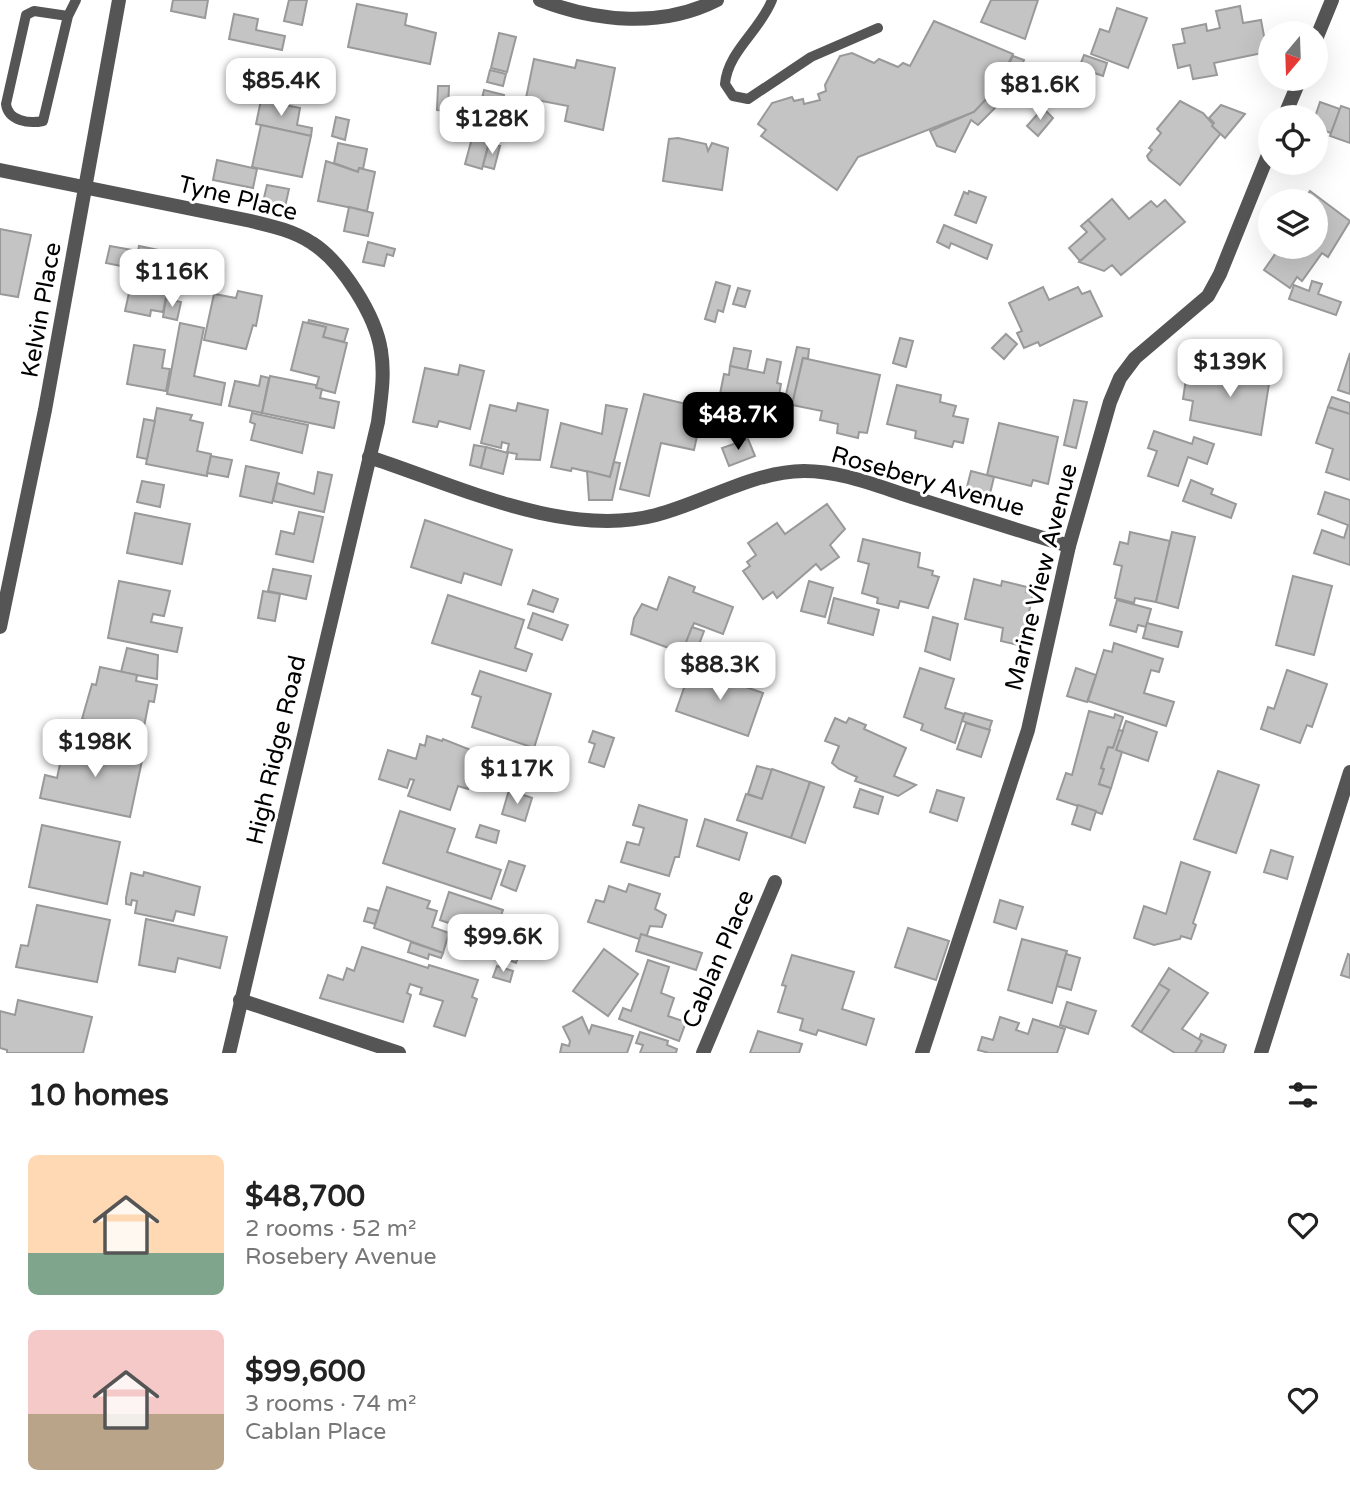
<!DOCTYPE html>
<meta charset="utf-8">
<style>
:root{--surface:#fff;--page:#f6f6f6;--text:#222;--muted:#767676;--accent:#000}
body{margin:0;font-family:"Varela Round",sans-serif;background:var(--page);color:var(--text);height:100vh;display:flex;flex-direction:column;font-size:26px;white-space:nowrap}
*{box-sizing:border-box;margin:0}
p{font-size:23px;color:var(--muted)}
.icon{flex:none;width:38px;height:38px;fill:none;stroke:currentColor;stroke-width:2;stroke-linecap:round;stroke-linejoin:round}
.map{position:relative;height:1053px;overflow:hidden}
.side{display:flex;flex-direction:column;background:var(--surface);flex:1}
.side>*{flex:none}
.needle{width:46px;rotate:199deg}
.buttons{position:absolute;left:1258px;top:21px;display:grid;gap:14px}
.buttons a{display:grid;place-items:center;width:70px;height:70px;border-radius:50%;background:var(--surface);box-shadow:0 7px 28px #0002;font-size:35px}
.price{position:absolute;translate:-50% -60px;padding:0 16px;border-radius:14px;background:#fff;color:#222;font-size:23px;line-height:46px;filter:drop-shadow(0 2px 4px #0008)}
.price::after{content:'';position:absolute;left:50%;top:42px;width:21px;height:16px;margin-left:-10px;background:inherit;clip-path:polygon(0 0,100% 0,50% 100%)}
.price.active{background:var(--accent);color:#fff}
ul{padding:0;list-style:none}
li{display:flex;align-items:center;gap:21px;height:175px;padding:0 28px}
li span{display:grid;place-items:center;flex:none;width:196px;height:140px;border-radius:10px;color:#555}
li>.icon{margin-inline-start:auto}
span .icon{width:84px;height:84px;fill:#fffc;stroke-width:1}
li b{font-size:30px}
h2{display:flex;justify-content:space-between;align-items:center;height:84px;padding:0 28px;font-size:30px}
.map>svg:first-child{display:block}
</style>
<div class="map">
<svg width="1350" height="1053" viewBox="0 0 1350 1053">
<rect width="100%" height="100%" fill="#fff"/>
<!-- building -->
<g fill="#c4c4c4" stroke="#999" stroke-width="2">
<polygon points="173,0 208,0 205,18 171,11"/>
<polygon points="289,0 307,0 302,25 284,21"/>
<polygon points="991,0 1038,0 1025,39 981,22"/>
<polygon points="357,4 407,14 405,25 436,33 430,64 348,47"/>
<polygon points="1240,6 1243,23 1261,20 1267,52 1214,63 1217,75 1193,79 1190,65 1178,68 1173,45 1185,43 1182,29 1206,24 1207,31 1220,28 1216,11"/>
<polygon points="1117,8 1147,18 1128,68 1091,54 1100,29 1109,32"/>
<polygon points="234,14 258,19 256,30 285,36 282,50 229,39"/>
<polygon points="934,21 1013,54 996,89 974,112 858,157 837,190 761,136 766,130 758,124 772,103 792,97 794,101 803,99 804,104 820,100 818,94 826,91 825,85 840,56 852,53 874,63 879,59 898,67 903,63 910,66"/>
<polygon points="499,33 516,37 507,72 491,68"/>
<polygon points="1084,55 1107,63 1103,76 1079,68"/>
<polygon points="1013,56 1024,60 1006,97 978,125 971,120 955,152 937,146 930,131 974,112 996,89"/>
<polygon points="534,59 575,68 577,60 615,68 603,130 565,121 568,106 526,98"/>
<polygon points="490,70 506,74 503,86 487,82"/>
<polygon points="438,86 449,86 448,111 437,110"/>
<polygon points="484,90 504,95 496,123 478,116"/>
<polygon points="261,100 300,108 297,125 312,128 311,136 256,124"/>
<polygon points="1180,101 1203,113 1221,133 1180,185 1149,160 1147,156 1152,150 1149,148 1161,133 1157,129"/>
<polygon points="1320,102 1340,109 1331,133 1316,128 1315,117"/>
<polygon points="1221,105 1245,114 1225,138 1212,126 1214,123 1209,118"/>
<polygon points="1341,106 1350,109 1350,143 1330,136"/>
<polygon points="1043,108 1053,118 1038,136 1027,126"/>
<polygon points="478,116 495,120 482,169 465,164"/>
<polygon points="336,117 349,120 345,140 332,136"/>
<polygon points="261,125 311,136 302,177 252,167"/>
<polygon points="678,138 706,144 708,151 712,143 728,148 722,190 663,181 669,139"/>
<polygon points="338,143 367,149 363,169 359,168 358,172 334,163"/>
<polygon points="489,143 500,146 494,169 483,166"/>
<polygon points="217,160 257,169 253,188 213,180"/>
<polygon points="326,161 358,172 359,168 375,172 367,211 318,201"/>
<polygon points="267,185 289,189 285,207 263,202"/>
<polygon points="969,191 986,197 976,223 955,215 964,192 968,194"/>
<polygon points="1310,191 1350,221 1328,257 1322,253 1302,281 1297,277 1290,288 1264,270 1280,247 1316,247 1316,201 1303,201"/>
<polygon points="1112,199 1129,219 1151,201 1157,207 1165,200 1185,222 1121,275 1112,265 1104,271 1079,262 1105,239 1088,220"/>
<polygon points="349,207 373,213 368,236 344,231"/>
<polygon points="1088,220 1105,239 1080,261 1069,248 1087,232 1081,226"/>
<polygon points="944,225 992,245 987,259 951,243 949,248 937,242"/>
<polygon points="0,229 31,235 18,297 0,294"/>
<polygon points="368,242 395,249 393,256 387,254 384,266 363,262"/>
<polygon points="110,246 138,251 139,246 163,251 161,256 174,259 163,312 151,310 150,316 125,311 131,284 127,283 131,268 106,263"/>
<polygon points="1312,281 1322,284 1318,294 1341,302 1336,315 1289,299 1294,285 1309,291"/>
<polygon points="716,282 730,286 723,312 718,310 715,322 705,319"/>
<polygon points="1043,287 1049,300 1078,287 1082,294 1090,291 1102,316 1040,346 1038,342 1024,348 1017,333 1022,331 1009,303"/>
<polygon points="738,288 750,291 745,307 733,304"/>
<polygon points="238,291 262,296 256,326 253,325 246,349 204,340 214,294 236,298"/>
<polygon points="166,299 181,302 177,320 163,317"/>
<polygon points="309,320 348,329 344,342 323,337 326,327 308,323"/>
<polygon points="303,322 326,327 323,337 347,343 335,393 316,388 319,377 291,370"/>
<polygon points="180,323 204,328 194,376 225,383 221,405 167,394"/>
<polygon points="1006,334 1017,344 1004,359 992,348"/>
<polygon points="900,338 913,341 906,367 893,363"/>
<polygon points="134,345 165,350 162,368 170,369 166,391 127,384"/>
<polygon points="797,347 809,349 808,359 803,358 792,405 784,403"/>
<polygon points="734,348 751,351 747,370 730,366"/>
<polygon points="1350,353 1350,394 1338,390"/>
<polygon points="803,358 880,375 867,433 859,432 858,438 837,433 838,424 820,420 822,411 792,405"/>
<polygon points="767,359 781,362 777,383 781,384 773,429 750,424 752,416 717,409 724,374 729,375 730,366 764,373"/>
<polygon points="460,365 484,371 470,429 439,421 437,427 413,422 425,368 458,375"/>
<polygon points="1235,366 1271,371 1261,435 1190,420 1193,401 1183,399 1187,372 1232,379"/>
<polygon points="261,376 269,378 262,413 229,406 235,381 259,386"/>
<polygon points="270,376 316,385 316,388 322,389 320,398 339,402 334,428 262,413"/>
<polygon points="897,385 941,395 940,402 956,406 953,416 968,419 963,443 954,441 952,447 915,438 916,431 887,424"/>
<polygon points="644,394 703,408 694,450 661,443 649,496 620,489"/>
<polygon points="1332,397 1350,403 1350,414 1328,407"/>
<polygon points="1074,400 1087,402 1076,448 1064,445"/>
<polygon points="518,403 548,410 540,460 516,459 517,454 507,452 509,444 502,442 501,448 481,443 490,405 516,411"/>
<polygon points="606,405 627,409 610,477 572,468 571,471 551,467 561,423 602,434"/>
<polygon points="1328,407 1350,414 1350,480 1326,472 1333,449 1316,443"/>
<polygon points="157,408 192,415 190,420 203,423 197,451 211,454 207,476 146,464"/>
<polygon points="712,408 732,412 728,432 708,428"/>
<polygon points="252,413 308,425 302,453 251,440 255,424 250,422"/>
<polygon points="144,419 155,421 147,459 137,457"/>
<polygon points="999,423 1058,437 1048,484 1033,480 1031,486 987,475"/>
<polygon points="1154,431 1192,444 1194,437 1214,444 1207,464 1188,457 1178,486 1148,476 1157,451 1148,448"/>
<polygon points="748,439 755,456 729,466 722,448"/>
<polygon points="474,445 486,447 481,468 470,465"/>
<polygon points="486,447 508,453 503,474 481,468"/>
<polygon points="211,456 232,460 228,477 207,473"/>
<polygon points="614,462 620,463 612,500 589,500 587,471 610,477"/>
<polygon points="246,466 279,473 272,503 240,496"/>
<polygon points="971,471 994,477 988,502 965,495"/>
<polygon points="318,472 332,475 324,512 273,501 277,483 314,494"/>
<polygon points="1191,480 1213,489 1211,494 1236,504 1231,518 1183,501"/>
<polygon points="142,481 164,485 160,507 137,502"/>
<polygon points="1325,492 1350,500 1350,565 1314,553 1322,530 1344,538 1348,525 1318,514"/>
<polygon points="827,504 845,529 830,545 839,557 821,570 816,564 777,598 773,592 763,599 743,571 750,566 747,562 756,555 748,543 777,523 785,534"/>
<polygon points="299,512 323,517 313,562 276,554 281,531 294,534"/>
<polygon points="135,513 190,524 182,564 127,553"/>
<polygon points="425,520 512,550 501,585 464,573 461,583 411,567"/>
<polygon points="1130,532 1170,541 1156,602 1135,598 1134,603 1115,598 1122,566 1114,564 1120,542 1128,544"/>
<polygon points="1172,532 1195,537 1178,608 1156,602"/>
<polygon points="863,539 920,553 918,567 933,571 932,575 939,577 928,608 900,601 898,608 877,603 878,598 862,593 869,564 858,561"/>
<polygon points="273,569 311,576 306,599 268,591"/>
<polygon points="1293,576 1332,586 1314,655 1276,645"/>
<polygon points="669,577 695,587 693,592 733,607 723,634 694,623 682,653 631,634 634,618 642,604 657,610"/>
<polygon points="974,579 1001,586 1002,581 1027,587 1026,592 1033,594 1029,612 1037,614 1033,633 1025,631 1022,646 1001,641 1003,628 965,619"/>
<polygon points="119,581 170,591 164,616 153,614 151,622 182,628 177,652 108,638"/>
<polygon points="809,581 833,588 825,617 801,611"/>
<polygon points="533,590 558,599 553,612 528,604"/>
<polygon points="263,591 280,594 275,621 258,618"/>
<polygon points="448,595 524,620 515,648 532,654 526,671 432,643"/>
<polygon points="834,598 879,610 873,635 828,623"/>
<polygon points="1117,600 1151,609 1146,627 1138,625 1136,632 1110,625"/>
<polygon points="533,613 568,625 562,640 528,628"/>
<polygon points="933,617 958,624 950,660 925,651"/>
<polygon points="1147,623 1182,632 1178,647 1143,638"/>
<polygon points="692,627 704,631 695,655 683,650"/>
<polygon points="1114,643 1163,659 1159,672 1151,670 1144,693 1174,702 1166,726 1088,701 1104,650 1112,652"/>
<polygon points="127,648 158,655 157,679 121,672"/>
<polygon points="100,667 137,675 136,681 157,685 154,702 149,701 143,732 82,719 92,684 96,685"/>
<polygon points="691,668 763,693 748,736 676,711"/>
<polygon points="920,668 954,679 945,708 964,714 955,743 921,730 923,724 904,717"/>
<polygon points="1076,668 1096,675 1087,702 1067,696"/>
<polygon points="1287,670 1327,684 1312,727 1307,725 1300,743 1261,729 1268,707 1274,709"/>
<polygon points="480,671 551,694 534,748 472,727 481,697 472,694"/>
<polygon points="1089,711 1114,718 1115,714 1123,717 1113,748 1108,747 1101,768 1104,769 1099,784 1111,788 1102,814 1057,799 1066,773 1072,775"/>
<polygon points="965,713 992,721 989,730 962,721"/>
<polygon points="835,718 846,723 849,718 866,725 864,729 906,748 894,776 916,785 898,796 855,781 857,777 839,769 832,763 839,746 825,741"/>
<polygon points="1126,721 1157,732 1148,761 1116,750"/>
<polygon points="966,723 990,730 981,757 957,749"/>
<polygon points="1119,730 1123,731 1116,750 1122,752 1111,788 1099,784 1104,769 1101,768 1108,747 1113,748"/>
<polygon points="593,731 614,738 604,767 589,762 595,744 589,742"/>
<polygon points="427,736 442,741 443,739 476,752 468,789 458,786 450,810 408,796 414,780 410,779 407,788 379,779 388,750 416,759 420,744 425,746"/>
<polygon points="65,740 143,756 130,817 40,798 45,775 57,778"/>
<polygon points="491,747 542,763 535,785 484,768"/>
<polygon points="757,766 772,770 762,799 748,794"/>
<polygon points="772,769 810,782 791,838 737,820 746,794 762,799"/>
<polygon points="1218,771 1259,785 1236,853 1194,839"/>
<polygon points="810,782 824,787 805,843 791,838"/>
<polygon points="860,789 883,797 878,814 854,807"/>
<polygon points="509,790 532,798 525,821 502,814"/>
<polygon points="937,790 964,798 957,821 930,812"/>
<polygon points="639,805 687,820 679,857 675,857 669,876 621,862 627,842 639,845 644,828 633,825"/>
<polygon points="1078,805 1096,811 1090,830 1072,824"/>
<polygon points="400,811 455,829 447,852 501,870 491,899 383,863"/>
<polygon points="705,819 747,833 739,860 697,846"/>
<polygon points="42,825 120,842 107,904 29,887"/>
<polygon points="480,825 499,831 496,843 476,837"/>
<polygon points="1271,850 1293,857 1287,879 1264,872"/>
<polygon points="509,861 525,866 516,891 501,885"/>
<polygon points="1181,862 1210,872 1193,923 1196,925 1191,939 1181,936 1180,939 1154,945 1134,938 1144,906 1166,914"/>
<polygon points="144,872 200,887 194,915 176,911 173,921 135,913 137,901 132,900 131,905 126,904 126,898 131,873 143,876"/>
<polygon points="629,884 660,894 655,909 666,915 662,927 650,926 645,941 588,922 596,900 604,902 609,886 626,892"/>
<polygon points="387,887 430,901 427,908 437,911 432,927 449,933 443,953 374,928"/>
<polygon points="449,892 503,910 493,938 440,920"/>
<polygon points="1000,900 1023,907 1016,929 994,922"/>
<polygon points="37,905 110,920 97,982 16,967 21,945 28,946"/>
<polygon points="368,908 379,911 375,924 364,921"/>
<polygon points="146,919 227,937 220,968 178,958 175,972 139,965"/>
<polygon points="908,928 949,941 936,980 895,967"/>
<polygon points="641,934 702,953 696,970 636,951"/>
<polygon points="510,939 523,945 516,963 502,957"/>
<polygon points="1022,939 1067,951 1052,1003 1008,990"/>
<polygon points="411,942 443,953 441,958 429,954 428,959 408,952"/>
<polygon points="362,947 428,968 429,965 478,980 472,997 477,999 465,1036 434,1026 443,1001 420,994 422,988 410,984 407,993 411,995 403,1022 320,998 328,975 343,980 347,968 354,971"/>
<polygon points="604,949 638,974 608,1016 573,991"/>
<polygon points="1066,954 1080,958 1071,990 1057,986"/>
<polygon points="1348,954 1350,955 1350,978 1341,975"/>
<polygon points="792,955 854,972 842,1009 874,1019 866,1045 818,1030 816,1035 800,1030 803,1019 778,1012 786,986 782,985"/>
<polygon points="648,960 669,967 661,993 674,998 668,1016 686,1022 679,1041 619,1019 623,1008 631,1011"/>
<polygon points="497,966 513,971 510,982 493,977"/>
<polygon points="1169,968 1208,993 1182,1029 1202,1041 1195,1053 1175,1053 1141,1032 1169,990 1159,984"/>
<polygon points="1159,984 1169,990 1141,1032 1132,1026"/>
<polygon points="18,1000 92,1017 83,1053 7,1053 7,1050 0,1048 0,1011 15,1015"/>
<polygon points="1067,1002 1096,1011 1088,1034 1060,1025"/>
<polygon points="582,1017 589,1033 592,1025 633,1036 627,1053 560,1053 562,1044 569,1046 570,1041 563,1027"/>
<polygon points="1000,1017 1019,1023 1016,1030 1028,1034 1033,1019 1065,1029 1057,1053 989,1053 978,1050 982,1037 993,1040"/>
<polygon points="758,1031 802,1044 799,1053 750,1053"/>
<polygon points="640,1032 668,1041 667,1045 677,1049 676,1053 640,1053 643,1045 636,1043"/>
<polygon points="1201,1034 1226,1045 1223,1053 1195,1053 1202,1041 1199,1039"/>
</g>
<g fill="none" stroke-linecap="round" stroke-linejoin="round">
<!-- lane -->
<g stroke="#555" stroke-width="10">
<path d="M772,0C760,31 728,51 725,84L733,96L748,99L811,57L878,28"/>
<path d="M68,16L34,11L26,15L6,104C8,121 29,124 43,121L68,16L76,0"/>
</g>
<!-- street -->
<g stroke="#555" stroke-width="14">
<path d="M540,0C597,22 662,28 717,0"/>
<polyline points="1316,39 1332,0"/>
<polyline points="1284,117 1300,79"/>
<path d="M0,170L251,221C272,226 294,231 312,243C342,262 376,316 381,351C385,375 381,398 378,422L229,1053"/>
<path d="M369,457C455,485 566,539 656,515C706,502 751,472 804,471C841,471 877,486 912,497C964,513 1017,530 1069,546"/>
<polyline points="0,627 45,410 119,0"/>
<polyline points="240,1000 399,1053"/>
<polyline points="703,1053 775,882"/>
<polyline points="922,1053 1028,730 1069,546 1110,402 1120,378 1135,358 1208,296 1220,274 1270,150"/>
<polyline points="1261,1053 1350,772"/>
</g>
</g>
<g text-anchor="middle" stroke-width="6" stroke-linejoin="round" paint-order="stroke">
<!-- street labels -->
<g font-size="24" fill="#000" stroke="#fff">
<text transform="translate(238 198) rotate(14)" y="8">Tyne Place</text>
<text transform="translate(41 310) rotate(-80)" y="8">Kelvin Place</text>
<text transform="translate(928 481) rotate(16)" y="8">Rosebery Avenue</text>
<text transform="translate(1041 577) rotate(-76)" y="8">Marine View Avenue</text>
<text transform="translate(276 750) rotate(-77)" y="8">High Ridge Road</text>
<text transform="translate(718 959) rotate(-67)" y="8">Cablan Place</text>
</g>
</g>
</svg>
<div class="buttons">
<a><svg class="needle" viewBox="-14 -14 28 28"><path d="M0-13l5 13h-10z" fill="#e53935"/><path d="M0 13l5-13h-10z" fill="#767676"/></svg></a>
<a><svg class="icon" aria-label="locate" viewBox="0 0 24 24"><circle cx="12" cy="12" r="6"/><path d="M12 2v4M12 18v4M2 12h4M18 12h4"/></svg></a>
<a><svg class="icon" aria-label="layers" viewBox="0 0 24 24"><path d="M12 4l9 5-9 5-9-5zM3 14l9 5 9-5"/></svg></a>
</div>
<b class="price" style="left:281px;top:118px">$85.4K</b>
<b class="price" style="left:1040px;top:122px">$81.6K</b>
<b class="price" style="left:492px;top:156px">$128K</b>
<b class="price" style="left:172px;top:309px">$116K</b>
<b class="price" style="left:1230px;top:399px">$139K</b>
<b class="price active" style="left:738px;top:452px">$48.7K</b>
<b class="price" style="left:720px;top:702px">$88.3K</b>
<b class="price" style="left:95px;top:779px">$198K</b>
<b class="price" style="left:517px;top:806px">$117K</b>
<b class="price" style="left:503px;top:974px">$99.6K</b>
</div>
<section class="side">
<h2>10 homes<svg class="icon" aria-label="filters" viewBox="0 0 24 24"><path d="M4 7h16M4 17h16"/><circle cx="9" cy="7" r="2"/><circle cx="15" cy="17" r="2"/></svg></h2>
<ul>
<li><span style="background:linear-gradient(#ffd9b3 70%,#7fa58c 0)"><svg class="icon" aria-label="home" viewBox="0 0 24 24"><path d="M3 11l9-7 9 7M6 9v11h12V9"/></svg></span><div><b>$48,700</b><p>2 rooms · 52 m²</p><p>Rosebery Avenue</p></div><svg class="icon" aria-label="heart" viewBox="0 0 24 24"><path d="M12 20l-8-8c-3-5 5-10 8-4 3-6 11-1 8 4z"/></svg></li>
<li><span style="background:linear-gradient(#f6c9c9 60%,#b9a48a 0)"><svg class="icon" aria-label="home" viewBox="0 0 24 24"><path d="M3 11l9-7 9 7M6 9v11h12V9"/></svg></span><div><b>$99,600</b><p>3 rooms · 74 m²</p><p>Cablan Place</p></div><svg class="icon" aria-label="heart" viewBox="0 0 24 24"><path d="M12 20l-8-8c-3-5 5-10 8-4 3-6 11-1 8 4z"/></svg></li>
</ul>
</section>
